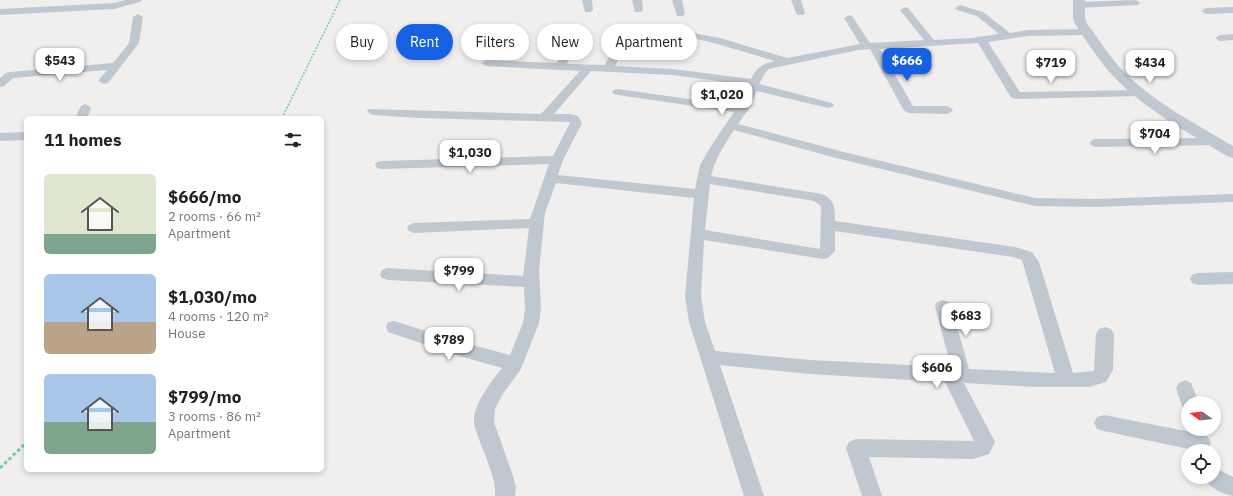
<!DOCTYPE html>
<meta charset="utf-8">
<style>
:root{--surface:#fff;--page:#f6f6f6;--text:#202124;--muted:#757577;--accent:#1660e3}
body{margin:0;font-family:"IBM Plex Sans",sans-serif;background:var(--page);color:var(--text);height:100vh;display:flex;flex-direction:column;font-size:15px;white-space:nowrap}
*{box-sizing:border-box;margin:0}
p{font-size:13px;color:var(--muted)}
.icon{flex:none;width:22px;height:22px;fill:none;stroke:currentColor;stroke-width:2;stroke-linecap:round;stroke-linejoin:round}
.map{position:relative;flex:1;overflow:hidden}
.details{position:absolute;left:24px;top:116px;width:300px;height:356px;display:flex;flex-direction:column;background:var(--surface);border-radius:6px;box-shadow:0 2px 6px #0003}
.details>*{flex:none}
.hud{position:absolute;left:336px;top:24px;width:380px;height:36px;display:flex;gap:8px}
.needle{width:26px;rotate:285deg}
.controls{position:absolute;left:1181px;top:396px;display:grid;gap:8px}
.controls a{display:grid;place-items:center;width:40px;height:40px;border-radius:50%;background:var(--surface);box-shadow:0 2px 6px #0003;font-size:20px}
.price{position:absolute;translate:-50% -34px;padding:0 9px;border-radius:8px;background:#fff;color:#222;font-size:13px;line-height:26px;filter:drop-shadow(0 1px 2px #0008)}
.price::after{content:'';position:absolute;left:50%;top:24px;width:12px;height:9px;margin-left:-6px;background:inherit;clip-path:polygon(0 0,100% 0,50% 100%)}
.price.active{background:var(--accent);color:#fff}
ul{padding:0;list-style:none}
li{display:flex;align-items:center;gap:12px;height:100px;padding:0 20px}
li span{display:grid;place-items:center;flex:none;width:112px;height:80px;border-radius:6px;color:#555}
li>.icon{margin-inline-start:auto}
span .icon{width:48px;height:48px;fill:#fffc;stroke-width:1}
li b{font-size:17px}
h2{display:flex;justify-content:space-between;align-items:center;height:48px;padding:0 20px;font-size:17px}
.pill{padding:0 14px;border-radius:18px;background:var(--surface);box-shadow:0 2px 6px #0003;font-size:14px;line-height:36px}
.pill.active{background:var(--accent);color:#fff}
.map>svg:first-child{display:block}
</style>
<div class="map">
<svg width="1233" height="496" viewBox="0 0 1233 496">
<rect width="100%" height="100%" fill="#f1eeee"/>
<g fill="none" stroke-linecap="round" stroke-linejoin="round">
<!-- path-far1 -->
<polyline stroke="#73cea8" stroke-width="1.5" stroke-dasharray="2 1.5" stroke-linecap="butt" points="282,118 340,0"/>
<!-- path -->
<polyline stroke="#73cea8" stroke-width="3" stroke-dasharray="3.5 2.5" stroke-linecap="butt" points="0,468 26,443"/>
<!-- minor -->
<g fill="#bfc8d1" fill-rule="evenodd">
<polygon points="126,0 142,0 140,2 114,9 0,15 0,9 114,3"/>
<polygon points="582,0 592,0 593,10 591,12 585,12"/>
<polygon points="632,0 642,0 643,10 641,12 635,12"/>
<polygon points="672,0 682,0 685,14 683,16 677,16"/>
<polygon points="791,0 801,0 805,13 803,15 797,15"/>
<polygon points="1135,0 1138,1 1140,3 1138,5 1079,8 1074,5 1079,2"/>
<path d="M960,5L983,12L1010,33L1028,30L1085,29L1090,32L1085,35L1028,36L988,42L1020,92L1141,90L1145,91L1147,93L1145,95L1141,96L1016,99L1012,98L1010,96L978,43L880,49L913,106H947L951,108L953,110L951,112L947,114L909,113L905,111L903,109L870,49L858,50L769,69L765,73L759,84L832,103L834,105L832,107L828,108L757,91L748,110L738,124L844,152L1035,198L1096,199L1233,194V202L1096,207L1035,206L836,158L734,130C724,145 715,159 711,176L822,194C835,200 835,208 835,221L1015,247L1032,252L1039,262L1073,373L1094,371L1096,334L1099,329L1105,327L1111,329L1114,334L1113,370L1106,382L1089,387H1034L964,383L995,442L989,454L973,459L869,457L882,496H862L846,448L849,442L856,439L974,441L945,382L810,374L720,365L764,496H744L689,322L685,296L694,198L556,183L545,213L539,270L541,309L539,323L521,369L502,395L495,409L494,422L513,476L516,487L515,496H495C496,484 492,474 488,463C485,453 475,432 474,422C473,404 492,381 502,368L456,355L388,332L386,327L388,322L394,321L457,341L510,355L523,323L525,309L524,287L388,280L382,278L380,274L382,270L388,268L523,276L529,228L414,233L409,231L407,228L409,225L414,223L530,219L549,164L382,169L377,168L375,165L377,162L382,161L553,156L570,123L569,122L419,118L373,115L369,113L367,111L369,109L541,114L580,71L486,66L481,63L486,60L557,63L573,32L578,29L583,32L567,64L605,65L617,41L622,38L627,41L615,66L673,69L751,79C757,67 762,64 775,61L714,43L696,39L690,45L674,47L619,31L617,29L622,26L674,41C687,40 685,35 694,33L720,38L787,58L860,44L844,18L849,15L852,16L870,43L924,40L900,10L905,7L908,8L934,40L971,38L999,34L977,16L957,10L955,8ZM591,71L673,75L747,85L738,106L618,89L614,90L612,92L614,94L618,95L734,112L711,146L700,165L695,189L558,175L563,160L582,123L578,116L570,114H554ZM710,184L814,201L821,206L820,249L705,230ZM835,231L1013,257L1022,260L1055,373L969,369L951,306L949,302L943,300L937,302L935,306L951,367L810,360L715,351L705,322L701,296L704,240L823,259L828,258L835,251Z"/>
<polygon points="1233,7 1233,13 1206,14 1201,11 1206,8"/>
<polygon points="138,14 143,17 139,43 108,83 104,84 98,81 107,70 13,78 4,86 0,87 0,78 6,73 10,72 113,63 129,43 133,17"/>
<polygon points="1233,34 1233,40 1220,41 1215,38 1220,35"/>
<polygon points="85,104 89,106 91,108 87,118 75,118 81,106"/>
<polygon points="26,132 26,140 0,141 0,133"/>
<polygon points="1215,138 1219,139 1221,142 1219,145 1096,147 1092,146 1090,143 1092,140 1096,139"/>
<polygon points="1233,272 1233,284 1198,285 1192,283 1190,279 1192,275 1198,273"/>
<polygon points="1185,380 1191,383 1199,403 1188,403 1188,410 1183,409 1176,388 1179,383"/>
<polygon points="1104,415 1201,434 1208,437 1211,443 1208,449 1198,451 1104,431 1097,429 1094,423 1097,417"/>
<path d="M1214,467L1233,477V496C1222,494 1209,488 1204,477H1214Z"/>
</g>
<!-- tertiary -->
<path fill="#bfc8d1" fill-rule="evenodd" d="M1073,0H1085V18L1087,24C1099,39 1110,58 1124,72C1155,103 1196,124 1233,146V158L1227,156C1189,133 1147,111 1115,78C1101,64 1086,40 1075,24L1073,18Z"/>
</g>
</svg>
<div class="controls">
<a><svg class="needle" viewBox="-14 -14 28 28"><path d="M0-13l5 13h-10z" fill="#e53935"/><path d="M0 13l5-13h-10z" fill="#757577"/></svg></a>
<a><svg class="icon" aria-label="locate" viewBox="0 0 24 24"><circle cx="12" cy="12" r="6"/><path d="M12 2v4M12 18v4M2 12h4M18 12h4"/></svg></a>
</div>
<b class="price" style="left:60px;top:82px">$543</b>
<b class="price active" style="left:907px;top:82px">$666</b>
<b class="price" style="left:1051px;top:84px">$719</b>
<b class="price" style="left:1150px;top:84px">$434</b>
<b class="price" style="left:722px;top:116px">$1,020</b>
<b class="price" style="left:1155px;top:155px">$704</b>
<b class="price" style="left:470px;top:174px">$1,030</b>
<b class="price" style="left:459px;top:292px">$799</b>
<b class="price" style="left:966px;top:337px">$683</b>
<b class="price" style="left:449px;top:361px">$789</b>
<b class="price" style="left:937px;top:389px">$606</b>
<div class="hud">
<a class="pill">Buy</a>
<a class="pill active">Rent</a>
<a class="pill">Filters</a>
<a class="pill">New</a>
<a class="pill">Apartment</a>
</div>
<section class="details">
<h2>11 homes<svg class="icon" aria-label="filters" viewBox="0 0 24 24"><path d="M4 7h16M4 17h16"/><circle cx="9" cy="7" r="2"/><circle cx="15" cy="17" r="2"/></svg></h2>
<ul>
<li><span style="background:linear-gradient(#dfe7d0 75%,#7fa58c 0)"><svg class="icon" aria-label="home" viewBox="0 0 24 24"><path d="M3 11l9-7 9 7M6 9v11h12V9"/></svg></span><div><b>$666/mo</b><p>2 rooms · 66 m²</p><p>Apartment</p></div></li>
<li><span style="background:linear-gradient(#a9c7e8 60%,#b9a48a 0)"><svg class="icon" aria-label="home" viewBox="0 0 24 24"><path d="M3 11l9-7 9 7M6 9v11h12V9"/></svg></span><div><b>$1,030/mo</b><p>4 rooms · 120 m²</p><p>House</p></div></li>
<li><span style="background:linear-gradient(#a9c7e8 60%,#7fa58c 0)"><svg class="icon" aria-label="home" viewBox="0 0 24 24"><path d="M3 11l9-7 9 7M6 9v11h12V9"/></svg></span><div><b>$799/mo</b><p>3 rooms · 86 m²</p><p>Apartment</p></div></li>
</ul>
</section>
</div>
